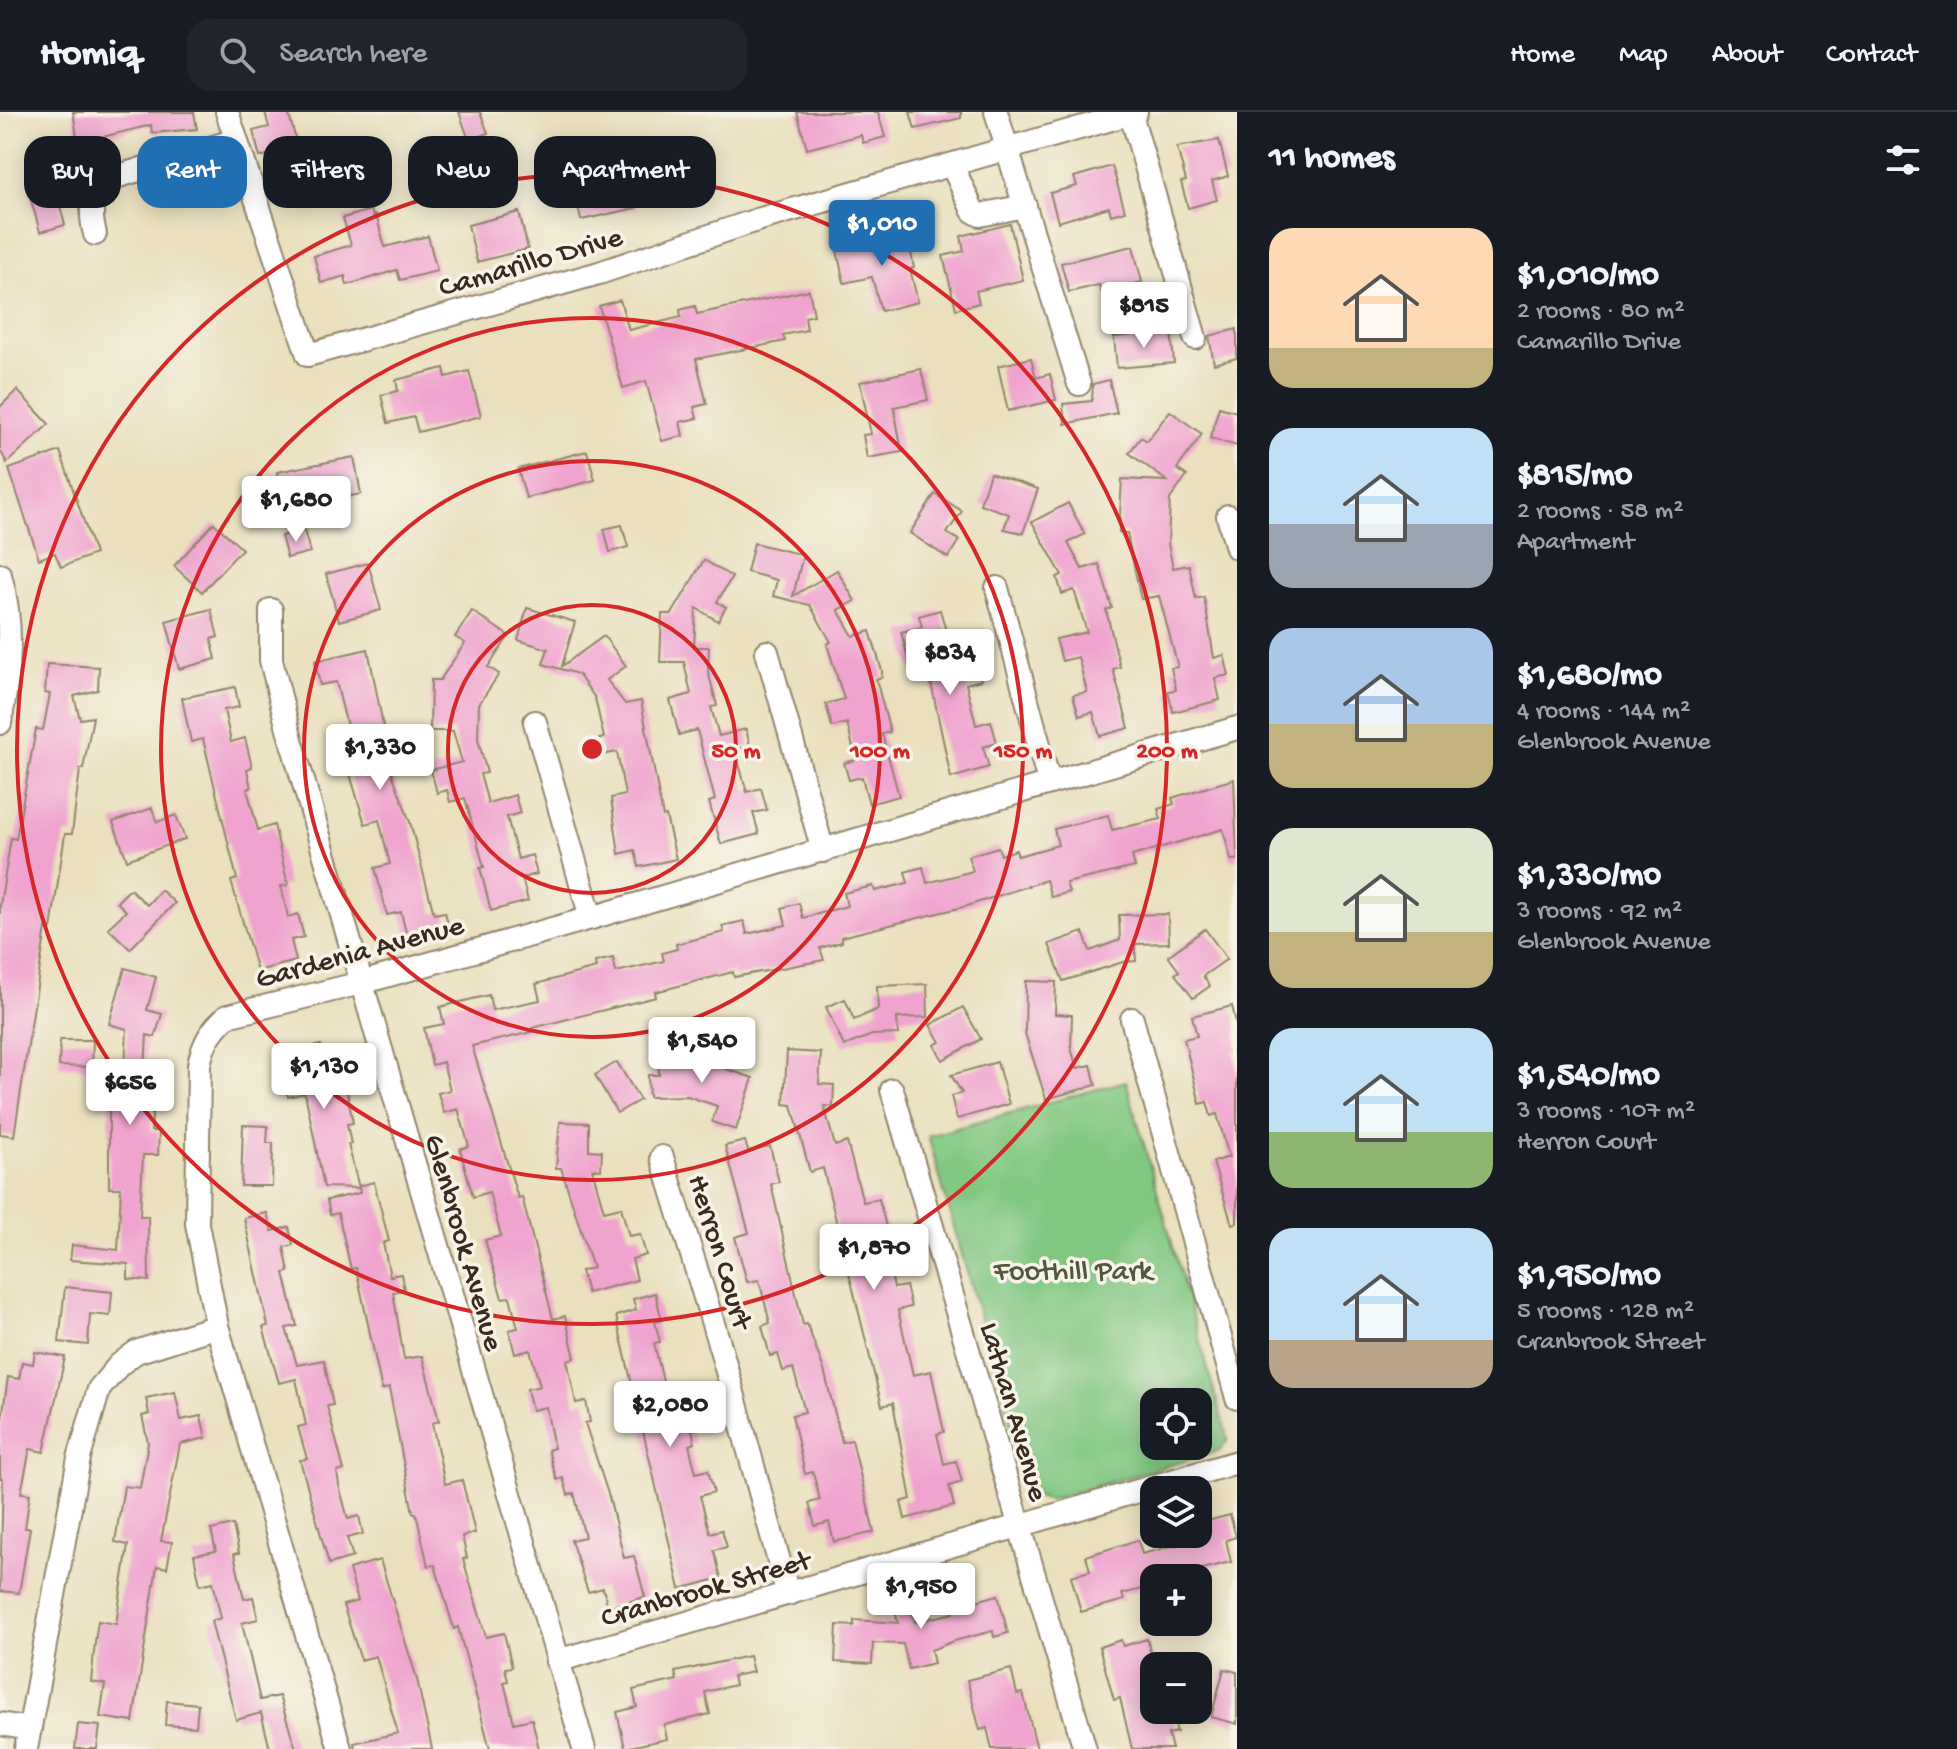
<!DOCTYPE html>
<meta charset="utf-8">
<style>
:root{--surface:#171b24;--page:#20242c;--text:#f1f3f6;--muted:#9ea1a6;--line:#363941;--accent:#1f6fb2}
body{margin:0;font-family:"Gochi Hand",sans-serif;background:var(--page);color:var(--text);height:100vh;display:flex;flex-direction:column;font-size:30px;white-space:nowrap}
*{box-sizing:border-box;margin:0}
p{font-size:26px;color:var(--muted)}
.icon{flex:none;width:44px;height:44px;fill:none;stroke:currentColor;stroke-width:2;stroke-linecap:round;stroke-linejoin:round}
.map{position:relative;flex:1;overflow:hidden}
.sheet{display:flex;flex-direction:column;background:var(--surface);width:720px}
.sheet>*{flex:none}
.guide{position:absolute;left:24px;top:24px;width:760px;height:72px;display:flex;gap:16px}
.controls{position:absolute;left:1140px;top:1276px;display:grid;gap:16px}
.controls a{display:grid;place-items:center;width:72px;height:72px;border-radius:16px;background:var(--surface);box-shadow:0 4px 20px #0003;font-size:40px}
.price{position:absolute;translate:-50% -68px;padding:0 18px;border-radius:8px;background:#fff;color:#222;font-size:26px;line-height:52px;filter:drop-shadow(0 2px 4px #0008)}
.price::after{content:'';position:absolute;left:50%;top:48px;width:24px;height:18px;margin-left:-12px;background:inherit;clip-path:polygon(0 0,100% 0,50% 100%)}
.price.on{background:var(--accent);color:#fff}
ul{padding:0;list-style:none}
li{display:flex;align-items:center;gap:24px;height:200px;padding:0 32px}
li span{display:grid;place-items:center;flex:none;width:224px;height:160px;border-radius:24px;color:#555}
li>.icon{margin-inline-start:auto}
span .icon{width:96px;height:96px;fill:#fffc;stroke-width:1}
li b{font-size:34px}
h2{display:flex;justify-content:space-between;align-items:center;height:96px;padding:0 32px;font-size:34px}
.chip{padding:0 28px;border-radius:24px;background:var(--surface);box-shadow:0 4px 20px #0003;font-size:28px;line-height:72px}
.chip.on{background:var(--accent);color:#fff}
header{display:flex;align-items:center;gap:48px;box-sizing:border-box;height:112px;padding:0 40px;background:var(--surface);border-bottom:2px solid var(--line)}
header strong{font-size:38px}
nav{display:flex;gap:44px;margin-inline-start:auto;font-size:28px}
.search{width:560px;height:72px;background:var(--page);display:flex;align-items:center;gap:20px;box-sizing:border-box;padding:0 28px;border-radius:24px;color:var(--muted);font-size:30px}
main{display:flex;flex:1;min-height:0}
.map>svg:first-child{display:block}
</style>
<header>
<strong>Homiq</strong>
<div class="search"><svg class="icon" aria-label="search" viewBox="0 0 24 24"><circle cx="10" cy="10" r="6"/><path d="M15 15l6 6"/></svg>Search here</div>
<nav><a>Home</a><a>Map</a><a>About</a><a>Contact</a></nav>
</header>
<main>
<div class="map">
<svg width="1237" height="1637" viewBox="0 0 1237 1637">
<rect width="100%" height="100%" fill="#f7f3e8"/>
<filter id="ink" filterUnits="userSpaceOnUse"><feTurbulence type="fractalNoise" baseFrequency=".0125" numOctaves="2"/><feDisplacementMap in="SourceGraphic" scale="16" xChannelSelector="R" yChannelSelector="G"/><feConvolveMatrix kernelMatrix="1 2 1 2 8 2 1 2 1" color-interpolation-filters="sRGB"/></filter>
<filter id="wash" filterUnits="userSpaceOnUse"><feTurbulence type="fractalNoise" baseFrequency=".006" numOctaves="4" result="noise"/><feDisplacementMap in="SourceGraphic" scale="32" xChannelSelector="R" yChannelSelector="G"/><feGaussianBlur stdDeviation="1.8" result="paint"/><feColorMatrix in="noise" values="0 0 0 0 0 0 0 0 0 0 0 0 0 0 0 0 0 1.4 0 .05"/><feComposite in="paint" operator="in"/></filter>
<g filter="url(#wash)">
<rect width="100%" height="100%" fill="#eae0bd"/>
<!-- green -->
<path fill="#82c882" stroke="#5e7950" stroke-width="2" fill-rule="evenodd" d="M1126,969L1228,1328L1219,1339L1049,1388L1034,1383L1029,1377L928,1024ZM1154,1290H1198V1334H1154Z"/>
<g id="blocks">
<!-- building -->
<g fill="#f0a3cf">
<polygon points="73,0 194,0 197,17 152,21 151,13 78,31"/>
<polygon points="265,0 288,0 298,35 260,45 253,19 269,15"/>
<polygon points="459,0 480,0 488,21 469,28"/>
<polygon points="797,0 878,0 885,25 863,31 861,23 807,37"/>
<polygon points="910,0 961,0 961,6 915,17"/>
<polygon points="1219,28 1228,64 1212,69 1217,88 1188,96 1181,70 1186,69 1177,35"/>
<polygon points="626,51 636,96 581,108 571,62"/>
<polygon points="1112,54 1125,99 1111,103 1109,95 1058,110 1050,81 1077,74 1074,65"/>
<polygon points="61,68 67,92 60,94 65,113 40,120 28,77"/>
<polygon points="371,98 373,104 376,103 385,135 428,124 437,159 400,168 397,158 347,173 345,164 321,171 314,144 351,133 343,106"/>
<polygon points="519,100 528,137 477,150 468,113"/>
<polygon points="1010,112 1023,168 976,179 979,191 956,197 943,144 964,139 961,124"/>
<polygon points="907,120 914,156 910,157 918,190 881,199 872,165 844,171 836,134"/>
<polygon points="1133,134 1142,170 1101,180 1099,173 1069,180 1061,151"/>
<polygon points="809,178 814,203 805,205 807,218 783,223 785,229 696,247 707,292 694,295 697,306 680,310 683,324 662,329 646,269 623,276 599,194 620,188 629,218 681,205 680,198 695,194 697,202"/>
<polygon points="1237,217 1237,246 1214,252 1209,224"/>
<polygon points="1171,219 1174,251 1117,256 1114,225"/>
<polygon points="1031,246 1036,266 1050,262 1056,288 1008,299 998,254"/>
<polygon points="444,256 446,265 469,259 481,304 418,320 414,305 388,311 381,283 398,279 396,268"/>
<polygon points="921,257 928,288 894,295 902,340 867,346 863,323 871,322 860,270"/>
<polygon points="1109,268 1117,301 1065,312 1063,292 1092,289 1093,272"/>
<polygon points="17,278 49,312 7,351 0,338 0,295"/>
<polygon points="1219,295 1237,300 1237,334 1210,326"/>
<polygon points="1170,299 1202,322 1177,357 1187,364 1170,387 1168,432 1173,456 1189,453 1196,487 1204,485 1214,546 1224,543 1229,563 1215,566 1220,588 1173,600 1168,579 1176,578 1171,556 1178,555 1159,484 1141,487 1127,421 1119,420 1122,367 1167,369 1129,341 1141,325 1147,329"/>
<polygon points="60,339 95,442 61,455 55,441 39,447 9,357"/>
<polygon points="587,339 595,368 526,386 518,357"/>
<polygon points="354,345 361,382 321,390 319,380 282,388 277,360"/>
<polygon points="990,361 1038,377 1023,421 1004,417 1009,402 980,392"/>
<polygon points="935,382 962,399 947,421 959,428 948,446 910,421"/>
<polygon points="1068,391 1085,422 1068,431 1082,457 1099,452 1112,496 1106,498 1120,555 1113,557 1129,616 1100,624 1093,600 1079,604 1073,583 1087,580 1078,545 1062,549 1056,527 1087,520 1074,478 1062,482 1057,465 1062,463 1032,410"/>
<polygon points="214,411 242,437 202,480 174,454"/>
<polygon points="622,413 628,435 610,440 604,417"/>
<polygon points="304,418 310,440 287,446 281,424"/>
<polygon points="754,431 803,443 793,484 837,458 855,489 838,498 853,524 870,519 882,559 882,565 876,567 890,620 882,622 899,684 869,692 862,665 849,668 844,651 856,648 847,611 832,615 826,592 844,587 827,532 831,530 810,493 773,484 777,468 747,460"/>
<polygon points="704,448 732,465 717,490 726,495 718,509 696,496 694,535 709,535 708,559 717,594 711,595 719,624 746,617 750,634 735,638 747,680 761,676 767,698 753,701 759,722 721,732 709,690 715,688 697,618 679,623 670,588 691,582 684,550 660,550 662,502 672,502"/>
<polygon points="368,451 381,498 339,509 326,462"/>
<polygon points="527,496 575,510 562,554 604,524 626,554 607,568 625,592 641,589 663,705 666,704 676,747 639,755 635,738 619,742 611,686 625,683 617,640 602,643 599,627 604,626 595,586 578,562 543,552 548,537 518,528"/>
<polygon points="211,497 218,525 211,527 216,547 179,557 166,509"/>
<polygon points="940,498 948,526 941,528 949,557 976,550 981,568 966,572 976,613 991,609 997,631 983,635 989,655 951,666 927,552 911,557 901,520 922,515 919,504"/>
<polygon points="472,499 509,524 488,555 499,562 479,592 478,627 487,661 480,662 488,691 515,683 520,701 507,705 518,747 532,743 537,762 522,766 528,789 491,799 480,756 484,755 465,686 450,690 447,678 437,681 431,658 462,650 453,619 430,619 431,568 440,568 465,531 455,525"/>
<polygon points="368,537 393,664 410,710 434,802 445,800 449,815 407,825 401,800 387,803 375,756 390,752 379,708 365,712 346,649 342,650 338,633 351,630 336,570 320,573 315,549"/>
<polygon points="47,552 99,555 98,578 74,584 80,607 93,605 83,657 80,657 72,722 65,722 51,817 46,816 14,1024 0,1022 0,793 11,726 16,727 36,617 43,618 50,582 45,581"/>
<polygon points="235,575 239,595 224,598 231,630 245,626 252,655 247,657 251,676 247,677 258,718 274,713 288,773 281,774 288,805 298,802 304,825 291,828 296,849 257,859 231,769 237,767 203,627 191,630 182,586"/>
<polygon points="1234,667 1237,748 1231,748 1223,717 1132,744 1135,755 1066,771 1069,780 1051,785 1046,768 967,794 841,825 842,830 820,836 824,848 734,865 733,860 655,880 656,885 532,916 532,920 472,934 518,1086 522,1085 553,1207 565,1204 575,1246 567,1248 576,1291 586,1289 590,1310 585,1311 609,1385 624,1446 634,1444 645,1485 608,1495 603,1476 588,1480 571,1428 585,1425 574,1381 568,1383 563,1366 557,1368 548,1338 554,1336 546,1295 532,1298 527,1277 540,1274 530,1238 515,1242 509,1218 518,1216 510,1185 502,1186 485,1128 501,1124 489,1080 473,1085 460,1037 469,1034 458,997 444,1001 438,981 450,978 443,950 432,953 424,916 444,912 440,895 489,883 492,898 540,888 536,872 596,856 595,850 613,846 616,860 664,849 662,841 677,837 676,832 724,820 722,814 744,809 747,822 786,813 782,796 799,791 803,806 847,794 844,781 873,774 875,779 908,771 905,760 923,755 927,771 973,759 968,744 998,735 1001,743 1016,738 1018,744 1058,733 1054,717 1093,707 1108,703 1112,718 1161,707 1158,697 1174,692 1172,686"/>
<polygon points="152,696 157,710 176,703 185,727 127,748 113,710"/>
<polygon points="130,777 147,793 161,778 175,791 130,837 108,816 126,799 117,790"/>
<polygon points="1168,802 1169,831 1135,832 1136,849 1123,850 1063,869 1049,832 1083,820 1090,839 1120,828 1119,803"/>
<polygon points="1205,817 1227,847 1203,864 1210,874 1193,886 1175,862 1179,859 1168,844"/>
<polygon points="125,856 156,865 147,898 162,902 155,925 147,923 144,974 154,975 151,1019 159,1019 158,1043 143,1043 140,1104 148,1104 149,1169 128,1167 128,1152 70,1148 72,1133 118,1138 121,1076 109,1076 109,1000 112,954 125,955 127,917 109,912"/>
<polygon points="1026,869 1056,870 1055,902 1072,903 1071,936 1077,956 1091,953 1096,973 1046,987 1025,921"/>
<polygon points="927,872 928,905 897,906 898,922 872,923 844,934 826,895 845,887 854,908 878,897 877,874"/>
<polygon points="1232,894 1237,915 1237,938 1233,939 1237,956 1237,1111 1232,1112 1213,1050 1229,1045 1217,1002 1211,1004 1207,990 1200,992 1184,927 1197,924 1192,904"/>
<polygon points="963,895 981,927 943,948 934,933 940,930 930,913"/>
<polygon points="60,928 93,928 92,955 59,954"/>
<polygon points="321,933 325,951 341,948 353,1011 347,1012 351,1032 348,1032 359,1076 324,1075 305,981 288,985 279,942"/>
<polygon points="787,939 821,941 819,972 834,973 833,995 824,994 835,1034 847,1030 863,1090 879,1087 893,1143 887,1144 894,1176 906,1174 911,1195 898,1198 913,1263 931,1259 944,1320 937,1322 944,1352 956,1349 962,1370 949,1374 954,1394 905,1407 901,1390 911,1387 893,1291 882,1294 823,1056 810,1060 792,993 784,992"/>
<polygon points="658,940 696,940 696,947 753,966 736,1018 712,1010 717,994 687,984 649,985 648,963 659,963"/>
<polygon points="617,950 640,988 617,1001 595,963"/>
<polygon points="997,950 1009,992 957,1007 951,984 962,981 951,963"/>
<polygon points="560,1010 589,1011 589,1038 602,1039 601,1058 592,1057 604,1099 621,1095 629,1124 640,1122 646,1143 632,1147 637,1168 587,1181 581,1159 593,1156 561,1056 556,1056"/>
<polygon points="243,1013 268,1014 267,1031 273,1031 272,1074 241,1074"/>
<polygon points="745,1029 748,1039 770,1034 779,1070 771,1072 803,1213 807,1212 824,1258 842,1330 852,1328 874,1420 834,1430 829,1410 815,1414 809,1391 820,1388 813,1360 805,1362 792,1303 805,1300 793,1256 783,1259 778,1242 770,1244 762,1214 770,1211 759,1168 747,1170 735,1125 749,1121 725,1034"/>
<polygon points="374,1070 389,1129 383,1131 390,1164 401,1162 404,1178 393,1180 404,1247 422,1244 439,1309 432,1311 445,1372 462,1368 470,1400 475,1421 462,1424 467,1446 463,1447 486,1525 504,1521 512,1555 505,1556 508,1569 504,1570 514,1611 532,1607 539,1637 490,1637 458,1515 454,1517 435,1453 428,1454 416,1401 413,1401 389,1276 382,1278 356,1156 351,1157 338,1101 330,1103 327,1088 360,1081 359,1074"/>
<polygon points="267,1101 272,1119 289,1115 293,1133 284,1135 289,1160 284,1161 297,1214 286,1216 297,1253 324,1248 333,1293 327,1294 344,1358 337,1360 339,1373 348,1407 359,1404 363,1422 347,1426 353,1445 329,1452 300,1348 307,1347 298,1315 306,1313 296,1267 279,1271 263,1215 268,1214 244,1106"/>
<polygon points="65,1175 112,1180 110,1204 90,1202 88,1233 59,1230"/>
<polygon points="655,1181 662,1208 655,1210 660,1230 654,1231 664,1273 681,1269 695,1331 689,1333 696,1361 708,1358 714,1380 700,1384 710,1421 722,1418 727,1435 714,1438 721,1466 680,1477 616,1204 636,1198 633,1187"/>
<polygon points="35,1240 65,1245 44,1340 30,1337 21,1381 30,1382 25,1416 30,1416 19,1481 0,1479 3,1367 0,1366 0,1320 8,1265 19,1267 22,1250 33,1252"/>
<polygon points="175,1280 181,1308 201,1304 206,1326 180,1332 161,1429 172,1430 167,1456 157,1454 133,1610 100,1605 105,1572 91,1570 95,1530 98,1509 116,1512 128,1433 115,1430 124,1374 140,1376 148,1331 142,1304 149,1302 146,1286"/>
<polygon points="1230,1403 1236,1425 1226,1428 1231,1450 1180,1462 1181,1466 1154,1466 1154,1474 1122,1482 1124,1488 1081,1500 1071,1464 1090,1459 1086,1444 1138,1428 1142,1442 1187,1430 1186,1424 1203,1420 1200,1411"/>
<polygon points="233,1413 239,1441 234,1442 244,1487 253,1485 258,1507 242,1511 260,1588 279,1584 296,1637 270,1637 261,1601 236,1608 211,1509 221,1506 213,1470 200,1473 194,1443 216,1439 211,1418"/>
<polygon points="380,1448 417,1567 432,1637 355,1637 354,1631 398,1621 376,1544 361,1548 343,1493 358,1489 349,1457"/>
<polygon points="970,1478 973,1490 998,1483 1008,1521 994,1525 993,1519 954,1529 931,1538 934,1551 909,1557 903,1532 873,1531 872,1552 835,1550 837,1513 854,1514 854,1508 898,1511 895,1499 911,1495 915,1510 954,1501 950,1483"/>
<polygon points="1147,1527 1154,1553 1154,1598 1171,1598 1177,1620 1168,1622 1172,1637 1132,1637 1120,1586 1114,1588 1099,1535 1121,1528 1123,1534"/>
<polygon points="749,1544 753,1560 733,1564 735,1573 705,1580 710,1602 664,1613 667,1627 625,1636 617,1600 637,1595 633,1578 677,1568 675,1560"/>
<polygon points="1011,1557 1017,1582 1023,1581 1037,1637 992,1637 987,1616 980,1618 967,1568"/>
<polygon points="1224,1557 1237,1560 1237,1612 1211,1605"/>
<polygon points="167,1589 198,1592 196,1615 165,1613"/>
<polygon points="78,1612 100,1614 97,1637 75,1637"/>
</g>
</g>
</g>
<g filter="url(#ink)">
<use href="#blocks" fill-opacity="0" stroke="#92856e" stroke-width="2"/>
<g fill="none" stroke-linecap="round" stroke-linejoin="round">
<!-- minor casing -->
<g stroke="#92856e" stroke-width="26">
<g id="minor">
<polyline points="227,0 308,243 599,161 757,108 1136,0"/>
<polyline points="996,0 1079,272"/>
<polyline points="1131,2 1195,226"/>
<polyline points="952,53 973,99 980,103 1025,94"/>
<path d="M95,122C89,100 91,85 106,68L236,28"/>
<polyline points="1228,404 1237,436"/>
<path d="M0,463C14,513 10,560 0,611"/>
<polyline points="997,476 1049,670"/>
<polyline points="271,498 271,548 288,617 584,1637"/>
<polyline points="767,540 823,739"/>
<polyline points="535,610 591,806"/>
<polyline points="1132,907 1237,1286"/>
<polyline points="892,978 1085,1637"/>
<polyline points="662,1045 722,1241 788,1482"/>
<polyline points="557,1549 1237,1350"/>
<polyline points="0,1612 30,1617"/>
<polyline points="26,1637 79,1346 99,1277 119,1253 136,1240 217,1214"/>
<path d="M340,1637L217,1214L197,1112L199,953C203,932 211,918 227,904L361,871L591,806L1237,616"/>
</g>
</g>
<!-- minor -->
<use href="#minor" stroke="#fff" stroke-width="22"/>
</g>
</g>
<!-- distance rings -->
<g fill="none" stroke="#d62828" stroke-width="4">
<circle cx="592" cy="637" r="144"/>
<circle cx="592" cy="637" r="288"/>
<circle cx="592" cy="637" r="431"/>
<circle cx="592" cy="637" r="575"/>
</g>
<g text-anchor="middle" stroke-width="7" stroke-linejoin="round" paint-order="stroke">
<!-- street labels -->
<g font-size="30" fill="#3b2a1e" stroke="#f7f3e8">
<text transform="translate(530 148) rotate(-16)" y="10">Camarillo Drive</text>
<text transform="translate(359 838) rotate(-15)" y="10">Gardenia Avenue</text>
<text transform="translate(466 1130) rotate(74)" y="10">Glenbrook Avenue</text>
<text transform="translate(722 1139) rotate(73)" y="10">Herron Court</text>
<text transform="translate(1016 1299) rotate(74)" y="10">Lathan Avenue</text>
<text transform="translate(705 1475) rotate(-16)" y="10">Cranbrook Street</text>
</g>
<!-- park labels -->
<g font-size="30" fill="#50593c" stroke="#f7f3e8">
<text x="1073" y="1167">Foothill Park</text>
</g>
</g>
<circle cx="592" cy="637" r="12" fill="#d62828" stroke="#f7f3e8" stroke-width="4"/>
<g font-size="24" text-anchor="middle" font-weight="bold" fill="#d62828" stroke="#f7f3e8" stroke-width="7" stroke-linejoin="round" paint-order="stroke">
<text x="736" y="645">50 m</text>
<text x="880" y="645">100 m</text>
<text x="1023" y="645">150 m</text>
<text x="1167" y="645">200 m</text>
</g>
</svg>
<div class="controls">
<a><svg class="icon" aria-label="locate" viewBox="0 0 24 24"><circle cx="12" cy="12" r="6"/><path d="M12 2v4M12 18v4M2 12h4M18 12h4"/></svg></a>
<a><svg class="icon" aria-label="layers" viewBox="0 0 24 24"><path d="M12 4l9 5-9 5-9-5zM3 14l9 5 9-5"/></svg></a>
<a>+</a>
<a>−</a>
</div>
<b class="price on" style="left:882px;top:156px">$1,010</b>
<b class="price" style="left:1144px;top:238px">$815</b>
<b class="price" style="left:296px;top:432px">$1,680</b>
<b class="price" style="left:950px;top:585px">$834</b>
<b class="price" style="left:380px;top:680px">$1,330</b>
<b class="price" style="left:702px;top:973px">$1,540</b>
<b class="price" style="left:324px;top:999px">$1,130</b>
<b class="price" style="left:130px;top:1015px">$656</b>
<b class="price" style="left:874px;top:1180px">$1,870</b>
<b class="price" style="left:670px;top:1337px">$2,080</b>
<b class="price" style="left:921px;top:1519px">$1,950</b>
<div class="guide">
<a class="chip">Buy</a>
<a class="chip on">Rent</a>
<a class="chip">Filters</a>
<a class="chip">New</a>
<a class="chip">Apartment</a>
</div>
</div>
<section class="sheet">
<h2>11 homes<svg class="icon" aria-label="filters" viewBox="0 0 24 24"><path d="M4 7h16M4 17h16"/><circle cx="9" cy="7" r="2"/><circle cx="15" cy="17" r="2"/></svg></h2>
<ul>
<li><span style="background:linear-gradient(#ffd9b3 75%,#c2b280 0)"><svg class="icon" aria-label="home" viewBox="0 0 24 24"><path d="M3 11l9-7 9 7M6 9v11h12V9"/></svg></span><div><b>$1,010/mo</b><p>2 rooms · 80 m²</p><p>Camarillo Drive</p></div></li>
<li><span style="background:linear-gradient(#bfe0f5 60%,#9aa5b1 0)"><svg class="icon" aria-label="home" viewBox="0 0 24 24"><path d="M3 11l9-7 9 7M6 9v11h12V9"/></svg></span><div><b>$815/mo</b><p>2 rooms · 58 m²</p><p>Apartment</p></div></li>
<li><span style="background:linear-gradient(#a9c7e8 60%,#c2b280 0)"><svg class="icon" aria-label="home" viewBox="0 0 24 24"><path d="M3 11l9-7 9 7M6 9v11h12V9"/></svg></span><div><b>$1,680/mo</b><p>4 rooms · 144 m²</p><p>Glenbrook Avenue</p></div></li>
<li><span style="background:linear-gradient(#dfe7d0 65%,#c2b280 0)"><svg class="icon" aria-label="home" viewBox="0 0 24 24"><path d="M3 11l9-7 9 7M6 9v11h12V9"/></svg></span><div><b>$1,330/mo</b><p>3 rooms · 92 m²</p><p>Glenbrook Avenue</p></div></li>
<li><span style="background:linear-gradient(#bfe0f5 65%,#8fb573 0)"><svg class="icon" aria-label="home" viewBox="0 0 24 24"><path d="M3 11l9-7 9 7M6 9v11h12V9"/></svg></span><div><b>$1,540/mo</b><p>3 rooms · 107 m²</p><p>Herron Court</p></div></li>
<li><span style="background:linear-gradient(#bfe0f5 70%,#b9a48a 0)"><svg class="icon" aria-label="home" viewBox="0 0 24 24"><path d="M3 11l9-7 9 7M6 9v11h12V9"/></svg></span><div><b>$1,950/mo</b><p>5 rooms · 128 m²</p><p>Cranbrook Street</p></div></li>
</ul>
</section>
</main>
